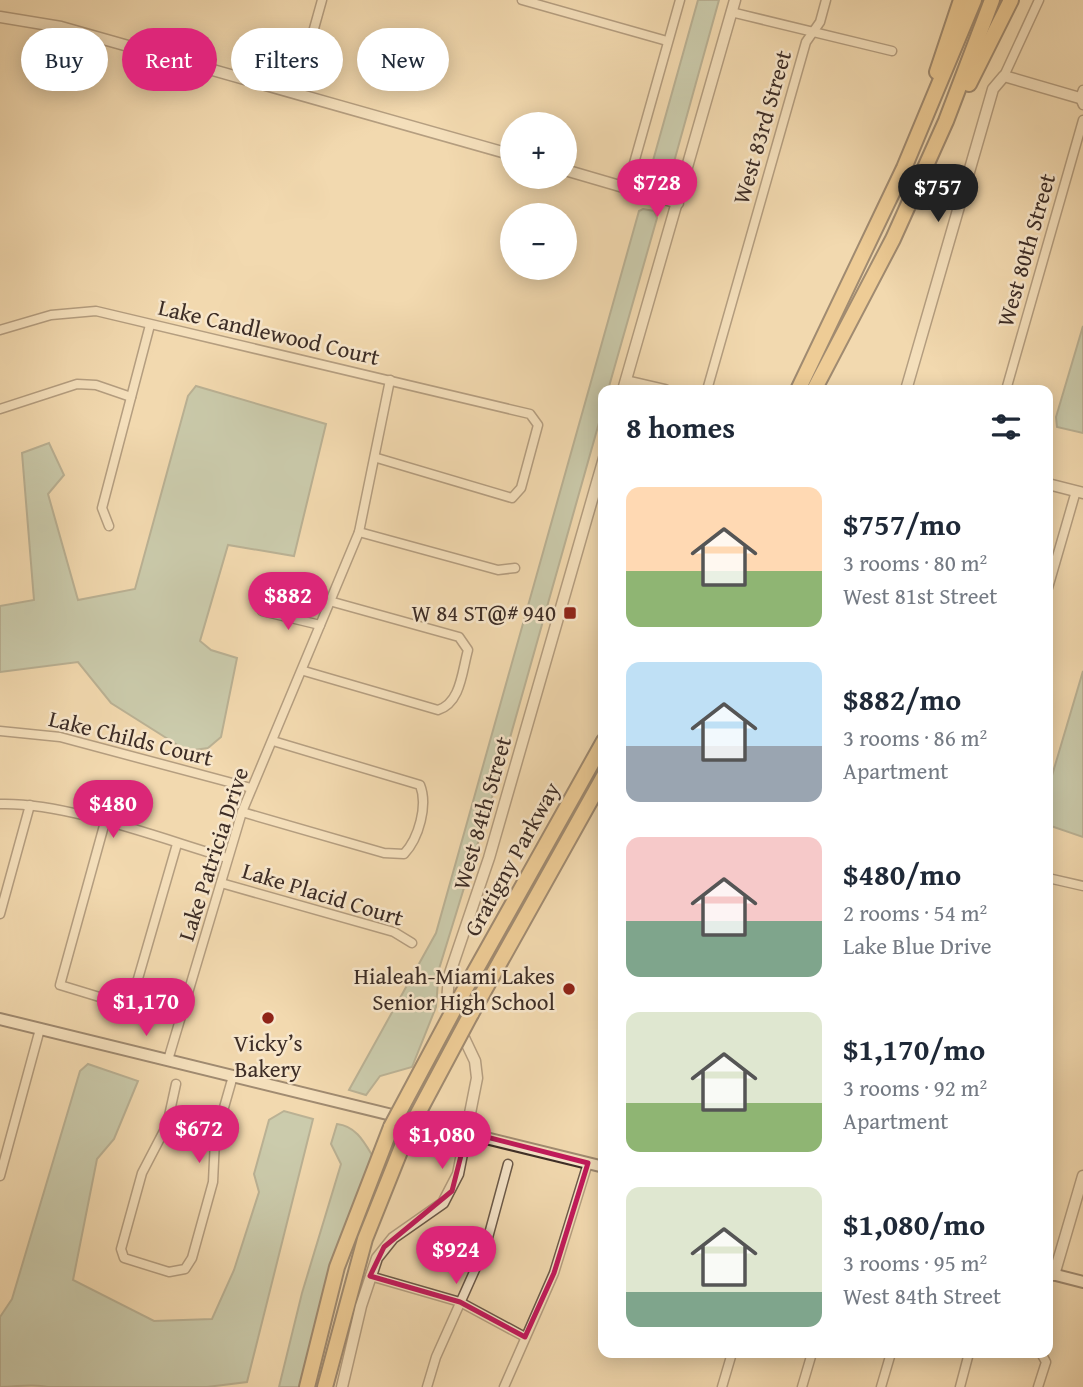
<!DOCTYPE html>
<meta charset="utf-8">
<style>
:root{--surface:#fff;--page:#f2f2f3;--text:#1f2937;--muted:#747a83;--accent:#db2777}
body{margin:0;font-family:"Gentium Book Plus",serif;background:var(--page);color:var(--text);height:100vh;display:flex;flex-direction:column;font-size:26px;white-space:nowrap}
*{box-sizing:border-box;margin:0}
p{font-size:23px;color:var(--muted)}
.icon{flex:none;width:38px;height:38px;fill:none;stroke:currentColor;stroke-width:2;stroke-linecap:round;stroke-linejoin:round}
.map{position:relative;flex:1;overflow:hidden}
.panel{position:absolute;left:598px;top:385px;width:455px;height:973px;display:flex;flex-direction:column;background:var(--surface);border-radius:14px;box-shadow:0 4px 18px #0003}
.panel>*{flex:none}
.hud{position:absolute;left:21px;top:28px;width:472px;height:63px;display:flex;gap:14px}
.controls{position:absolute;left:500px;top:112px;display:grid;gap:14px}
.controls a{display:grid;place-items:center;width:77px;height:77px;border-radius:50%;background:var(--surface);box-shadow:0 4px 18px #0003;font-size:35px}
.price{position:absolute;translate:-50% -60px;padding:0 16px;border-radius:24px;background:var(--accent);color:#fff;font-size:23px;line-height:46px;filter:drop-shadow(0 2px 4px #0008)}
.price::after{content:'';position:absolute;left:50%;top:42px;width:21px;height:16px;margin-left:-10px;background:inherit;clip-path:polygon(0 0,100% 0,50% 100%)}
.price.active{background:#222;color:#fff}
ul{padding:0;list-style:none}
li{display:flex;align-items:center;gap:21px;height:175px;padding:0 28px}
li span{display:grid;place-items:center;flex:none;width:196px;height:140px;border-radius:14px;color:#555}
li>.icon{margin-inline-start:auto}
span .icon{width:84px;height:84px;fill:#fffc;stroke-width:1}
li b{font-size:30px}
h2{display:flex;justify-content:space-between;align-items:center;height:84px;padding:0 28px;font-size:30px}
.chip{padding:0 24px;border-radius:32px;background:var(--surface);box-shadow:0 4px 18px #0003;font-size:24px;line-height:63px}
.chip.active{background:var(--accent);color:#fff}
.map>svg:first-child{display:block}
</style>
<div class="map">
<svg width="1083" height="1387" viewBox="0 0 1083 1387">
<rect width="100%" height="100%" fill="#f2d9af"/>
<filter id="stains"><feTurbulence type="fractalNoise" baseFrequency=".00286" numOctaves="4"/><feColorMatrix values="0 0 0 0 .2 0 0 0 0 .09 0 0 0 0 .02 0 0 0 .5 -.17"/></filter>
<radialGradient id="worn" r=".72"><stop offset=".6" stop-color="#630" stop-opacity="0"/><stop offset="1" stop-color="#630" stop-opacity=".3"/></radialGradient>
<!-- water -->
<g fill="#9cbaa8" stroke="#768274" stroke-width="2">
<polygon points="698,0 719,0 669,180 661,186 652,183 649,175"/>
<polygon points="643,209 654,211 657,218 608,390 604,390 604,405 508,745 439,969 436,1007 412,1067 380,1076 366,1095 349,1090 436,933 639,211"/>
<polygon points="1083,326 1083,433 1057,427 1056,417"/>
<polygon points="196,386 326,424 294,556 228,545 200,641 211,650 237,658 221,737 208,748 187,751 111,703 78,662 0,672 0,606 34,600 22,453 49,443 64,475 48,494 78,600 135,589 188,396"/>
<polygon points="1083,671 1083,837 1048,825 1048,789"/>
<path d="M88,1064L138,1081L114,1139L97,1159L73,1280L154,1321L212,1319L234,1270L259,1192L254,1174L269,1120L284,1111L313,1119L247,1382L207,1387H48C32,1383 17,1387 0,1387V1317L12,1299L80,1071Z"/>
<path d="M337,1124C355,1126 363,1140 372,1155L335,1256L300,1387H279L302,1293L341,1164L331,1144Z"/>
</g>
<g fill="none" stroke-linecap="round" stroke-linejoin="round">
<!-- minor casing -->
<g stroke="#6a5848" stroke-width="11">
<g id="minor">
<polyline points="522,0 667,41"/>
<polyline points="731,12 892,51"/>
<polyline points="1004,76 1039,0"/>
<polyline points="1083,90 1080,98 1083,105"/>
<polyline points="296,93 322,0"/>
<polyline points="627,188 680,0"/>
<polyline points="0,330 51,315 96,311 530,414 538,425 521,488 512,498 377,458"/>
<polyline points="707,390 806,42 820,22 826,0"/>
<polyline points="1006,390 1083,120"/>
<polyline points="0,409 77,384 96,385 131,397"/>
<polyline points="109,526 102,508 150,325"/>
<polyline points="359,532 498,570 515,568"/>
<polyline points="1048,588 1076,491"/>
<polyline points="262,611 320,625"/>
<path d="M304,671L438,710C461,703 462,671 468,650L459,637L333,602"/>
<polyline points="0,731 60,737 251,788"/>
<path d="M0,804C66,802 162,839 227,858"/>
<path d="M242,812L384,853L404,854C419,838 428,805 420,785L273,741"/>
<polyline points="105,822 60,985 119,1003 127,1001 133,996 177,844"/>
<polyline points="1048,878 1083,886"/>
<polyline points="221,883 394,932 412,943"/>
<polyline points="0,914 30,805"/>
<polyline points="168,1060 242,812 359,532 390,380"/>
<polyline points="176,1084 167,1125 142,1173 121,1249 124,1258 169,1272 185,1269 192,1258 213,1182 215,1139 233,1076"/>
<polyline points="167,1125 215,1139"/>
<polyline points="0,1176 40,1029"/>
<polyline points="370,1276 460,1302 525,1337"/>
<polyline points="427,1387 436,1357 486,1245 508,1164"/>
<polyline points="504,1387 554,1273 588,1163"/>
<polyline points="722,1387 732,1353"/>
<polyline points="802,1387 812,1353"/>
<polyline points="881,1387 891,1353"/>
<polyline points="960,1387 969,1353"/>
<polyline points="1038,1387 1046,1362 1041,1353"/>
</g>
</g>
<!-- tertiary casing -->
<g stroke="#6a5848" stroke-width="13">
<g id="tertiary">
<polyline points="0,17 61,27 513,155"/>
<polyline points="565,170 678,203"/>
<polyline points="626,381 665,390"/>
<polyline points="623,390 735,0"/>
<polyline points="906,390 993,89 1004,76 1083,99"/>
<polyline points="1048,484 1083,493"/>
<polyline points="1054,1275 1083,1176"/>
<polyline points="342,1387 361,1306 377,1258 393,1238 443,1203 458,1174 477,1078 475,1061 447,1002 449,976 489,858 604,458"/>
</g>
</g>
<!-- secondary casing -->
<g stroke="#3d2d26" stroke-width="14">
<g id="secondary">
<polyline points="0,1019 604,1167"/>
<polyline points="1048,1273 1083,1282"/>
</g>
</g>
<!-- motorway casing -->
<g stroke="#3d2d26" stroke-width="18">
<g id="motorway">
<polyline points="937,72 961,0"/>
<polyline points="969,84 1011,0"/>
<polyline points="798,390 904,168 974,0"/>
<polyline points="814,390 893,239 946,121 992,0"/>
<polyline points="460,998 604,741"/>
<polyline points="471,1014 604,776"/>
<polyline points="307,1387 337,1267 391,1127"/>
<polyline points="325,1387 365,1239 407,1134"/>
</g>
</g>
<!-- minor -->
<use href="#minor" stroke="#f7e6cb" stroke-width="8"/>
<!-- tertiary -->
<use href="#tertiary" stroke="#f7e6cb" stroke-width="10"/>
<!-- secondary -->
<use href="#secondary" stroke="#f7e6cb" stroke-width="10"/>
<!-- motorway -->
<use href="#motorway" stroke="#e9bc78" stroke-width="14"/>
<!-- motorway-bridge casing -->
<g stroke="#3d2d26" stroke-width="18" stroke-linecap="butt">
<g id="motorway-bridge">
<polyline points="391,1127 460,998"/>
<polyline points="407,1134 471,1014"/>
</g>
</g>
<!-- motorway-bridge -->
<use href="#motorway-bridge" stroke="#e9bc78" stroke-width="14"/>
</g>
<!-- marked area -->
<path d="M0 0H1083V1387H0ZM467,1132L588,1163L554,1273L525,1337L460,1302L370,1276L384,1247L452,1191Z" fill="#f2d9af" fill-opacity=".55" fill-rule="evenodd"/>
<path fill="none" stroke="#c2185b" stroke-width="5" stroke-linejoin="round" d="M467,1132L588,1163L554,1273L525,1337L460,1302L370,1276L384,1247L452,1191Z"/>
<!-- markers -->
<g fill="#8f2418" stroke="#f7e6cb" stroke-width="2.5">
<rect x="563" y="606" width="14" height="14" rx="3.5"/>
<circle cx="569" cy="989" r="7"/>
<circle cx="268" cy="1018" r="7"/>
</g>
<g text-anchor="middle" stroke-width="5" stroke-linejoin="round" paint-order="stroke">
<!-- street labels -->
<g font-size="23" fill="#3d2d26" stroke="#f7e6cb">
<text transform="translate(762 127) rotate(-74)" y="8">West 83rd Street</text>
<text transform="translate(1026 250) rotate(-74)" y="8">West 80th Street</text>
<text transform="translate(269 332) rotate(13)" y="8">Lake Candlewood Court</text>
<text transform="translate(131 738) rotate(14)" y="8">Lake Childs Court</text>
<text transform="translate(482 813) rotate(-74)" y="8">West 84th Street</text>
<text transform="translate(213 854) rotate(-72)" y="8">Lake Patricia Drive</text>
<text transform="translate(512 859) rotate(-61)" y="8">Gratigny Parkway</text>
<text transform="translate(323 894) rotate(17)" y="8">Lake Placid Court</text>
</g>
<!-- poi labels -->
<g font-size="23" fill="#3d2d26" stroke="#f7e6cb" text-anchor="end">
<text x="556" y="621">W 84 ST@# 940</text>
<text x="555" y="984">Hialeah-Miami Lakes<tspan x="555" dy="26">Senior High School</tspan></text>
<text x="268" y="1051" text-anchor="middle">Vicky’s<tspan x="268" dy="26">Bakery</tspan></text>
</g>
</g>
<rect width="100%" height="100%" filter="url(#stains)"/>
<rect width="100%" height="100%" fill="url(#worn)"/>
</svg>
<div class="controls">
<a>+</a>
<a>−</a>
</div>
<b class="price" style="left:657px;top:219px">$728</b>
<b class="price active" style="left:938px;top:224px">$757</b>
<b class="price" style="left:288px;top:632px">$882</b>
<b class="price" style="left:113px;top:840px">$480</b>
<b class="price" style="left:146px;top:1038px">$1,170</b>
<b class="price" style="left:199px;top:1165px">$672</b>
<b class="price" style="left:442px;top:1171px">$1,080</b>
<b class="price" style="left:456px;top:1286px">$924</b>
<div class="hud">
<a class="chip">Buy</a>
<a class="chip active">Rent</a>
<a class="chip">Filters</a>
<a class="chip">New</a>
</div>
<section class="panel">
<h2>8 homes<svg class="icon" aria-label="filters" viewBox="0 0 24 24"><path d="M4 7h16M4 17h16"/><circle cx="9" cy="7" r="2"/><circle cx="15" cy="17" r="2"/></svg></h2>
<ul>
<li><span style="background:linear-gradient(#ffd9b3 60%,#8fb573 0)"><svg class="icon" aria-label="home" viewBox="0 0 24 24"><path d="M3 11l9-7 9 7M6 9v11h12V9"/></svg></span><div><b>$757/mo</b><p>3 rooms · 80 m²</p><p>West 81st Street</p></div></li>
<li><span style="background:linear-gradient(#bfe0f5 60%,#9aa5b1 0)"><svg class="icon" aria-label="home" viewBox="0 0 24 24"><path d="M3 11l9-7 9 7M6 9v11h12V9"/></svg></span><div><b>$882/mo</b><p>3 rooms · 86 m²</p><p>Apartment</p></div></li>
<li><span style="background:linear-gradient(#f6c9c9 60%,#7fa58c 0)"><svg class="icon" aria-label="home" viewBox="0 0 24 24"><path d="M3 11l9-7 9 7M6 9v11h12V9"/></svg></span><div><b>$480/mo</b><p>2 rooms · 54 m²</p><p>Lake Blue Drive</p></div></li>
<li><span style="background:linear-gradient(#dfe7d0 65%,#8fb573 0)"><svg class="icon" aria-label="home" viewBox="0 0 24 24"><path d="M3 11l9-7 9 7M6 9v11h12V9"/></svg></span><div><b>$1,170/mo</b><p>3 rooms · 92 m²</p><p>Apartment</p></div></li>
<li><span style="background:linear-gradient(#dfe7d0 75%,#7fa58c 0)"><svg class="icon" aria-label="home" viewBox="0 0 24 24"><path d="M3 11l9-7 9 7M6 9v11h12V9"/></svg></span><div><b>$1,080/mo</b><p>3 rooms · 95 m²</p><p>West 84th Street</p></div></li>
</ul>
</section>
</div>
